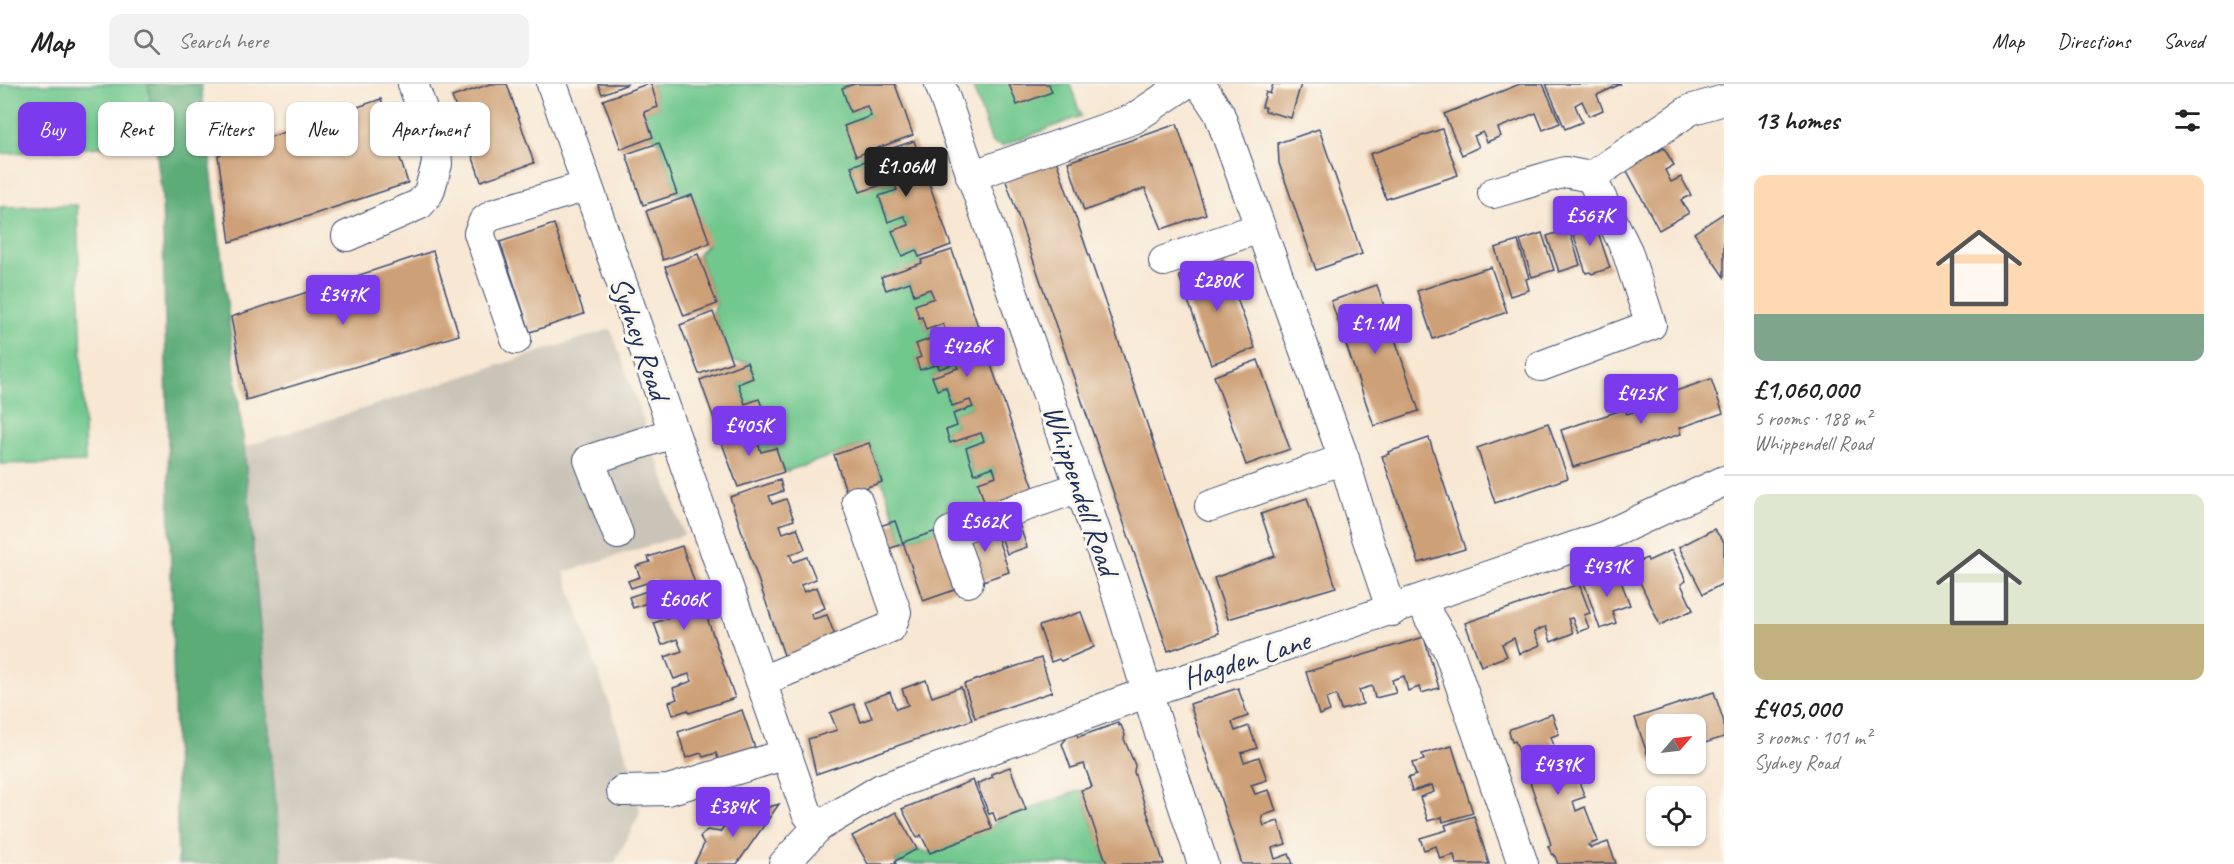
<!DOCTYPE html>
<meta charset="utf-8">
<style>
:root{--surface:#fff;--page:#f2f2f2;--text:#222;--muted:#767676;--line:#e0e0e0;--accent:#7c3aed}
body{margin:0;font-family:Caveat,sans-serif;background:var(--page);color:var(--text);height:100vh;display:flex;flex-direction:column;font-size:22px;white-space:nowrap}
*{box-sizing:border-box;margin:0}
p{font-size:20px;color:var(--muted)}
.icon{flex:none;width:33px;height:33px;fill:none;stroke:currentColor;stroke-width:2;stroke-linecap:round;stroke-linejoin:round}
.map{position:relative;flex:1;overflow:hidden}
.details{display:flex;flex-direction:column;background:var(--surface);width:510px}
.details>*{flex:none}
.guide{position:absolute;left:18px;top:18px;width:570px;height:54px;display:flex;gap:12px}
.needle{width:39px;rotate:62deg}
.buttons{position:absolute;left:1646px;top:630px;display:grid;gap:12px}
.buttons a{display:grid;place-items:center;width:60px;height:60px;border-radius:12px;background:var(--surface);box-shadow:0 2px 4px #0004;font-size:30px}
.price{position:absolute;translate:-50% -51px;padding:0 14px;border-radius:6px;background:var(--accent);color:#fff;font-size:20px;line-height:39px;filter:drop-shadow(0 2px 3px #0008)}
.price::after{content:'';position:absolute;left:50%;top:36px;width:18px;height:14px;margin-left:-9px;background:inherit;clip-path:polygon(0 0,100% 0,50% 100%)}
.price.on{background:#222;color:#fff}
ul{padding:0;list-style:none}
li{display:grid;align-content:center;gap:12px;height:318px;padding:0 30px}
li+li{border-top:2px solid var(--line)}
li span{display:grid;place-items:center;height:186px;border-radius:12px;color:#555}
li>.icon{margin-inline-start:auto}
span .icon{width:108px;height:108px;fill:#fffc;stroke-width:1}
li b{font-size:26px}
h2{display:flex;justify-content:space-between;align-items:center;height:72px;padding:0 30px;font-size:26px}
.pill{padding:0 21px;border-radius:12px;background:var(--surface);box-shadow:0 2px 4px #0004;font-size:21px;line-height:54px}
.pill.on{background:var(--accent);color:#fff}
header{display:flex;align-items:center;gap:36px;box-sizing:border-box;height:84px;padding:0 30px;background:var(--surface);border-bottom:2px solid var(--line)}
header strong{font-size:28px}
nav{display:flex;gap:33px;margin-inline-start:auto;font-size:21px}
.search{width:420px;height:54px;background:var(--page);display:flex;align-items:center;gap:15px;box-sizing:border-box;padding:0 21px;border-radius:12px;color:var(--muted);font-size:22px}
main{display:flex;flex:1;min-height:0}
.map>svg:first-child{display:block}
</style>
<header>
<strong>Map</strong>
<div class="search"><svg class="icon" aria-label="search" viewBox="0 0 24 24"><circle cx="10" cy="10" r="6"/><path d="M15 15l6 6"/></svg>Search here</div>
<nav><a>Map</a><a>Directions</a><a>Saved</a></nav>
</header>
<main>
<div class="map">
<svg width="1724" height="780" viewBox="0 0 1724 780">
<rect width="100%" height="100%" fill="#fbf7ec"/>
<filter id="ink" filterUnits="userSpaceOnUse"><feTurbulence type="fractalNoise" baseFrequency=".0167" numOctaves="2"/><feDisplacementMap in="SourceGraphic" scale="12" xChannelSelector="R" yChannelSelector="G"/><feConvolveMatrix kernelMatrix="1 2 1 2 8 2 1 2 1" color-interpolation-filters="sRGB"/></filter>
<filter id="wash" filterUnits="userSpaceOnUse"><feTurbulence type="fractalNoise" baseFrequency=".008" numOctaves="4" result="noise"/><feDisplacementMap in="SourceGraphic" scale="24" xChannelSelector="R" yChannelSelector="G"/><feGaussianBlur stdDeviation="1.35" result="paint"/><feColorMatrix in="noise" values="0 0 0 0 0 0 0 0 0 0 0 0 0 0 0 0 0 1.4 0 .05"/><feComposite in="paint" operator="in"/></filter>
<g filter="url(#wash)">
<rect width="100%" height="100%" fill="#f7e7d3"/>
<!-- industrial -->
<polygon fill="#cac3b8" points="611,245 684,451 564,488 635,696 640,729 614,780 281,780 244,363"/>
<!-- green -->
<g fill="#71c88d" stroke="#467c76" stroke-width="1.5">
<polygon points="0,0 149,0 155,59 0,70"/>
<polygon points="651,0 854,0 842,4 850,28 867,22 871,32 845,42 856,72 879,63 884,71 851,82 860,107 893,97 897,106 879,113 887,137 904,132 909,141 892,148 902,172 916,166 922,179 882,194 886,206 910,198 914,211 930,205 934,214 922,233 926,246 943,240 946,249 917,260 921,273 916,275 920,286 938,280 939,285 956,279 958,284 932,293 937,306 946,303 952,322 970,316 973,323 953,330 957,342 946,346 950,359 981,349 984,357 966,364 973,389 993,383 996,392 986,423 943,445 903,458 869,359 784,388 776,364 761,368 751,340 764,329 759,315 745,320 738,300 753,294 747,278 732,278 713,228 717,220 698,170 709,159 692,111 677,110 659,59 653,53 644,28 658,23"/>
<polygon points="972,0 1070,0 1081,32 1002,62 992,59"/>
<polygon points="77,121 85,378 0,380 0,123"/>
<polygon points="1081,706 1107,780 896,780 895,777 917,765 930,769 991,745 996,737"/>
</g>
<!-- forest -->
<polygon fill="#5cac78" stroke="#3c6e6b" stroke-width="1.5" points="148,0 201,0 244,363 281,780 178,780 162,112"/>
<g id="blocks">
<!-- building -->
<g fill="#cea077">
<polygon points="490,0 507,0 534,79 481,97 452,13"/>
<polygon points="598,0 628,0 602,10"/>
<polygon points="647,0 651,0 658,23 644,28 653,53 621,65 603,16"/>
<polygon points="854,0 895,0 913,51 856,72 844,42 871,32 867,22 850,28 842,4"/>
<polygon points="1009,0 1049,0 1052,8 1017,21"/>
<polygon points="1273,0 1301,0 1291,34 1265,27 1265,23 1262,23 1266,8 1270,10"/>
<polygon points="1520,0 1543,0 1560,39 1543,46 1536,29 1498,44 1501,52 1487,58 1483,48 1474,52 1479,63 1462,71 1444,30"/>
<polygon points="1546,0 1621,0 1597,11 1603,26 1589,32 1582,17 1575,21 1582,38 1565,45"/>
<polygon points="381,15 408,99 230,158 218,71"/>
<polygon points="1177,40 1206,130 1162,145 1145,104 1084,127 1068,78"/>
<polygon points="1319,45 1362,170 1316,186 1279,79 1278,59"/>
<polygon points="1442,45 1458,91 1386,115 1370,70"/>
<polygon points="914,57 951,161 919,173 916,166 902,172 892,147 909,141 904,132 888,138 879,112 897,106 893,97 860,108 851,82 884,71 883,67"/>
<polygon points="659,59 677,110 643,121 626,70"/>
<polygon points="1664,64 1674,81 1665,86 1671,98 1681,93 1691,111 1681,116 1689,129 1659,146 1626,85"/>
<polygon points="1056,76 1219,549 1168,567 1005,94"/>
<polygon points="692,111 710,159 663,176 646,127"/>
<polygon points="1724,129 1724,193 1694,149"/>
<polygon points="1594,136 1610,184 1592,190 1590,188 1586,189 1571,143"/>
<polygon points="554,140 584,230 530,248 500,158"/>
<polygon points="1569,145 1580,181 1559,188 1547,152"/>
<polygon points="1542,149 1554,186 1532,193 1520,156"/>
<polygon points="1518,157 1529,194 1526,195 1529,206 1510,212 1495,164"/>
<polygon points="952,166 1018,360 1037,413 986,424 978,398 996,392 993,383 974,390 966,364 984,357 981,349 950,359 946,346 957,342 953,330 973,323 970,316 952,322 946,303 937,306 932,293 958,284 956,279 939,285 938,280 920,286 916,275 921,273 916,260 946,249 943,240 926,246 922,233 919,234 915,221 934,214 930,205 914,211 910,198 886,206 881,193 922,179 921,176"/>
<polygon points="433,167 459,251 246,316 231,233"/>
<polygon points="698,170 717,220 684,232 665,183"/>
<polygon points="1223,176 1255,264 1211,280 1179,192"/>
<polygon points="1491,183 1507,228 1433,255 1417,207"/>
<polygon points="1377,201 1419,327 1374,342 1331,217"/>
<polygon points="713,228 732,278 699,290 680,241"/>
<polygon points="1258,276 1290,365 1246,381 1214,292"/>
<polygon points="747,278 753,294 738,300 745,320 759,315 765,330 718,346 700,296"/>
<polygon points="1711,295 1723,329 1679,344 1681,350 1573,383 1561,346 1625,325 1627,330 1669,316 1667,310"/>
<polygon points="1548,339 1568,394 1495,419 1477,364"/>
<polygon points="751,340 761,368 776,364 784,388 738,403 719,351"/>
<polygon points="1429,354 1465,465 1419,479 1382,372 1389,370 1388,368"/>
<polygon points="869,359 882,398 847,410 834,371"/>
<polygon points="780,396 783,407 769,412 771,417 772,420 786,415 794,436 780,441 783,449 797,444 805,465 790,471 793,478 807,473 816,495 801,501 801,502 804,508 817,503 825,524 811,530 812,533 814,535 827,531 836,554 786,577 730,413"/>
<polygon points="1307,414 1336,503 1228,535 1214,494 1275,472 1261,430"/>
<polygon points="1016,431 1027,463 1007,470 996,438"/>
<polygon points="895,437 903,460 879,468 871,445"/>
<polygon points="993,440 1009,488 977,499 960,451"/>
<polygon points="943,445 963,503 923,517 903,458"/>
<polygon points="1714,445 1724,458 1724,499 1703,510 1679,463"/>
<polygon points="682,462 735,614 689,629 688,626 673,631 669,618 677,615 673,604 692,597 689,590 674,595 665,573 682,567 677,555 662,561 654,539 671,533 668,525 651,531 647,519 633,524 629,513 659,503 656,496 631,504 628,497 640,493 636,482 650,478 648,473"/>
<polygon points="1672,466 1686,497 1681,500 1693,526 1660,541 1633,483 1636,482 1635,479 1647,474 1648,477"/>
<polygon points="1617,487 1630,521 1612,527 1616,539 1600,545 1584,499"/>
<polygon points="1579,500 1590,529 1584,531 1589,544 1578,548 1572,534 1568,535 1573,549 1551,558 1546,543 1542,544 1534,548 1540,561 1519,570 1514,554 1502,560 1507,572 1481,582 1465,539"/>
<polygon points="1081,528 1094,563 1061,577 1059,575 1051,578 1039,542"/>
<polygon points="1424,553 1439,604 1421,609 1419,603 1408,607 1404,592 1392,596 1396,609 1375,614 1372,602 1359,606 1363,620 1341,626 1336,611 1326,615 1330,627 1319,631 1306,588"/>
<polygon points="1041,574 1052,608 975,634 964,600"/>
<polygon points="926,596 932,613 961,603 972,636 816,690 808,655 837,646 830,629 854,620 861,638 872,634 865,617 890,608 896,625 908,621 902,605"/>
<polygon points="1238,604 1248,632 1232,638 1235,647 1249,642 1257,664 1241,669 1244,678 1259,673 1267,696 1251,701 1255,710 1269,706 1276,727 1262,732 1262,736 1264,742 1278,737 1286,760 1272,764 1275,775 1289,770 1293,780 1242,780 1200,652 1190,620"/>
<polygon points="1714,608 1724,638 1724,653 1695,662 1695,640 1656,640 1656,676 1650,678 1635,634"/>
<polygon points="742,626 758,673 722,686 716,669 703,673 701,669 686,674 678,648"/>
<polygon points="1552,630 1559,650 1551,653 1561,683 1569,680 1574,693 1577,693 1585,713 1573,717 1576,727 1585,723 1598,757 1588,761 1591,764 1608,758 1616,779 1558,780 1554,770 1552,771 1548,762 1551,761 1548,751 1526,686 1515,657 1512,658 1509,648 1510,645"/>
<polygon points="1118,639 1119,642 1121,641 1125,651 1124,655 1135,681 1134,688 1164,780 1107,780 1081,706 1092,703 1084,680 1071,684 1062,660 1066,655 1065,653 1077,649 1078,653"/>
<polygon points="1452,662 1473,729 1443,738 1442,733 1428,737 1420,713 1434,708 1432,701 1412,707 1408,694 1416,691 1412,679 1424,676 1422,670"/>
<polygon points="1010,683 1026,726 996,737 993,729 989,730 977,700 993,693 991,690"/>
<polygon points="973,696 992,745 930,769 921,751 917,754 902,725"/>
<polygon points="779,720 737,780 694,780 704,760 700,753 707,746 720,748 730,734"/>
<polygon points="896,728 917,765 895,777 896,780 868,780 852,752"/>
<polygon points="1474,732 1489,780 1456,780 1454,771 1440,775 1436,762 1424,766 1420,754 1447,746 1445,741"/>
</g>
</g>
</g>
<g filter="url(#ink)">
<use href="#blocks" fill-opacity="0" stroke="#3c4b70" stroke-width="1.5"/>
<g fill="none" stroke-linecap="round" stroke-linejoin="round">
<!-- minor casing -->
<g stroke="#3c4b70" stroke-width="32">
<g id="minor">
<polyline points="552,0 807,729 818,743"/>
<polyline points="940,0 1116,507 1167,672 1203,780"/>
<polyline points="1200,0 1219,29 1344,375 1367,453 1392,527"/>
<polyline points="971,92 1133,35 1185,0"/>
<polyline points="1493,109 1565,88 1591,93 1690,26 1724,16"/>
<polyline points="347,152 420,120 429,108 437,80 436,65 413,0"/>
<polyline points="1164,177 1259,144"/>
<polyline points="516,255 479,149 484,137 494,130 587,102"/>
<polyline points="1541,282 1651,241 1627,167 1591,93"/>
<polyline points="1210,422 1344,375"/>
<polyline points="618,450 589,376 673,349"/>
<polyline points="968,498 950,448 1080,403"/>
<polyline points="1423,516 1429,533 1448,565 1523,780"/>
<polyline points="762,597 891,543 896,528 857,417"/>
<polyline points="622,707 668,706 787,670"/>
<polyline points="784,780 818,743 881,705 1148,608 1603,453 1724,397"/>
</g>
</g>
<!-- minor -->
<use href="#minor" stroke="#fff" stroke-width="30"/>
</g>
</g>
<g text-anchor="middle" stroke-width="6" stroke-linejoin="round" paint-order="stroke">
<!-- street labels -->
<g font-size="30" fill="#1b2f5e" stroke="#fbf7ec">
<text transform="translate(640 254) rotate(71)" y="10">Sydney Road</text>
<text transform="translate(1081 406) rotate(71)" y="10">Whippendell Road</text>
<text transform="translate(1246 575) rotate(-18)" y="10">Hagden Lane</text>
</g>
</g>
</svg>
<div class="buttons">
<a><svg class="needle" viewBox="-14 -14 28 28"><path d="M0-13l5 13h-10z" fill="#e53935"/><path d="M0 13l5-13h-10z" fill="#767676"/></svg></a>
<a><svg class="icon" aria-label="locate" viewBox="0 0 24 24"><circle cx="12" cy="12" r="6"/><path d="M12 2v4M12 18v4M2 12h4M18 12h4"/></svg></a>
</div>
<b class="price on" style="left:906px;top:114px">£1.06M</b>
<b class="price" style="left:1590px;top:163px">£567K</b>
<b class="price" style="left:1217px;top:228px">£280K</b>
<b class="price" style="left:343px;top:242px">£347K</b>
<b class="price" style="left:1375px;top:271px">£1.1M</b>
<b class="price" style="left:967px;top:294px">£426K</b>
<b class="price" style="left:1641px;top:341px">£425K</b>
<b class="price" style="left:749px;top:373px">£405K</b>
<b class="price" style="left:985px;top:469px">£562K</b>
<b class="price" style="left:1607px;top:514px">£431K</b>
<b class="price" style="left:684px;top:547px">£606K</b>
<b class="price" style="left:1558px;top:712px">£439K</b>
<b class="price" style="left:733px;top:754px">£384K</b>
<div class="guide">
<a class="pill on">Buy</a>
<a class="pill">Rent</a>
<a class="pill">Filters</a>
<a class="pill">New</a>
<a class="pill">Apartment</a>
</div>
</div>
<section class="details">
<h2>13 homes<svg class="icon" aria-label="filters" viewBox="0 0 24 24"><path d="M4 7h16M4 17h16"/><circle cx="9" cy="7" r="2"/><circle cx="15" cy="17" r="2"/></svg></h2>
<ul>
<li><span style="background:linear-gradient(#ffd9b3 75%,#7fa58c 0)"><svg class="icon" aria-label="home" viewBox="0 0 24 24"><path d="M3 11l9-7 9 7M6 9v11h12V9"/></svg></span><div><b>£1,060,000</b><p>5 rooms · 188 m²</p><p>Whippendell Road</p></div></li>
<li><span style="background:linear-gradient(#dfe7d0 70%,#c2b280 0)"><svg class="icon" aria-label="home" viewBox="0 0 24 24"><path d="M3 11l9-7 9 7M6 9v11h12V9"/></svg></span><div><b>£405,000</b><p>3 rooms · 101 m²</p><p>Sydney Road</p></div></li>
</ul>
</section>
</main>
